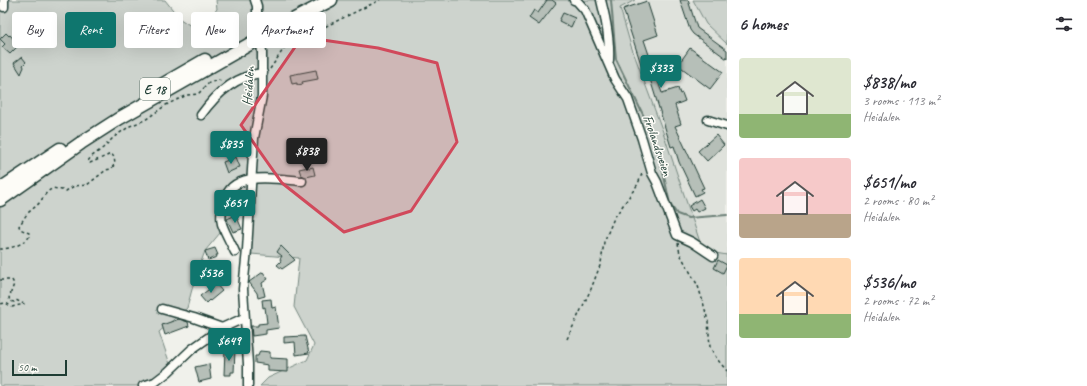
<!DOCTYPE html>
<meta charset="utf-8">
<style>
:root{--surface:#fff;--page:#f2f2f3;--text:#2b2b33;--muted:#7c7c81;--accent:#0f766e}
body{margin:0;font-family:Caveat,sans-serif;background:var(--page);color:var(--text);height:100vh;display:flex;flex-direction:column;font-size:15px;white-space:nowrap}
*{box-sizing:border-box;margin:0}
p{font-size:13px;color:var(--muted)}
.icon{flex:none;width:22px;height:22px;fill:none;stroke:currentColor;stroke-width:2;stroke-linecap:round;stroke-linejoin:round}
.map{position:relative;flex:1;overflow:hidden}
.details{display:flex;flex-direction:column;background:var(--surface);width:360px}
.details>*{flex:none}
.banner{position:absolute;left:12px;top:12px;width:380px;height:36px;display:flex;gap:8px}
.scale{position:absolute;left:12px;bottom:10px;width:55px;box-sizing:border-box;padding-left:4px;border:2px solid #1f3d34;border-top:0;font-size:11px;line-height:14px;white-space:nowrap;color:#1f3d34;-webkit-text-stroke:3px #fdfcf7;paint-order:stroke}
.price{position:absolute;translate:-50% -34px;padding:0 9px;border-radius:4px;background:var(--accent);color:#fff;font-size:13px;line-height:26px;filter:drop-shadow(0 1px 2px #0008)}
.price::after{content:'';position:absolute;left:50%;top:24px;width:12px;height:9px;margin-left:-6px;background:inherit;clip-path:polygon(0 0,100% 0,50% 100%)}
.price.active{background:#222;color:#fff}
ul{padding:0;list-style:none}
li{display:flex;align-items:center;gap:12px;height:100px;padding:0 12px}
li span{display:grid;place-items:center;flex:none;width:112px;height:80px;border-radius:4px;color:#555}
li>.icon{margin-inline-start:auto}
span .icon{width:48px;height:48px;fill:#fffc;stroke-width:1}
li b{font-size:17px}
h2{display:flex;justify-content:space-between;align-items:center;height:48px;padding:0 12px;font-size:17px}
.tag{padding:0 14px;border-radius:4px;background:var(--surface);box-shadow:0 4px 16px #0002;font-size:14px;line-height:36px}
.tag.active{background:var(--accent);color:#fff}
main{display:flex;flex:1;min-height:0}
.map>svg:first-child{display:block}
</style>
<main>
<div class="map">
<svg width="727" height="386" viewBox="0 0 727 386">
<rect width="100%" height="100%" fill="#f0f1eb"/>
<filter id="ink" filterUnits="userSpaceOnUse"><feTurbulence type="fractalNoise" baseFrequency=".025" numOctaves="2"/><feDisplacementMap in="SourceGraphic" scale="8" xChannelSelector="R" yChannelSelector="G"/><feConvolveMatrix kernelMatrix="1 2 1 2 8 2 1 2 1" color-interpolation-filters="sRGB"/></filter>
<g filter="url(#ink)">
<!-- built -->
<polygon fill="#dfe2dc" points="635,0 693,0 706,24 727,44 727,255 703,252 663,132 631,46 620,8"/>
<!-- green -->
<g fill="#cdd3cd" stroke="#768880">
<polygon points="0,0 165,0 180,19 199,31 217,9 216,0 635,0 620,8 631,46 663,132 703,251 727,255 727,386 260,386 268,378 307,360 314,345 294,307 299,258 251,254 249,217 248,213 235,215 205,251 194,282 187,308 159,332 171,367 149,386 0,386"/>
<polygon points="693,0 727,0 727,44 706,24"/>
</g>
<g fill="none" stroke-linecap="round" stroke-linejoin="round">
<!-- stream -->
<polyline stroke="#6c8077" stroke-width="2" points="611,0 616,59 650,129 663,172 670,204 677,214 688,218 727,215"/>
</g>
<!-- building -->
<g fill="#b6bfb8" stroke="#1f3d34">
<polygon points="547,0 552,0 556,3 539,25 529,18 534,10 538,13"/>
<polygon points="680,0 688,0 697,28 727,50 727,59 693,34 690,30"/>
<polygon points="647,1 658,35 644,40 662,93 678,88 680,94 682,93 685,101 675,105 681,124 675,126 704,188 701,189 703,192 695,196 679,162 674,146 671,147 646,66 642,67 623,9"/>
<polygon points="204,11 207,18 196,23 193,15"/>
<polygon points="563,13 575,18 571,27 559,21"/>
<polygon points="6,33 9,36 10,35 19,45 10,54 2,47 5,44 0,39"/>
<polygon points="690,48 723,72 710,89 678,65"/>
<polygon points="22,57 26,62 23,65 24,67 21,74 14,63"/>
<polygon points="316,70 318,79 302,82 303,84 297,85 297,83 292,84 290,75"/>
<polygon points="716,135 724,145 707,161 698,151"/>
<polygon points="236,157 240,167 236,168 236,169 227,173 223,162"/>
<polygon points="308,167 309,168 313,167 315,175 306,177 301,175 299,169"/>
<polygon points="700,199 705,208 697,212 695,209 692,211 689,206"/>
<polygon points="236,215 242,229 233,232 227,219"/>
<polygon points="281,246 295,260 282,269 277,265 281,261 280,259 282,256 277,252"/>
<polygon points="215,248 218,255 216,255 217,257 208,260 205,251"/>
<polygon points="718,260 727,265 723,273 714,268"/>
<polygon points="263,272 268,279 262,283 265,296 258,298 257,293 249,282"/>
<polygon points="216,284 222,291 210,301 209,300 206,303 200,296"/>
<polygon points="271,299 272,308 276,307 279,328 266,330 266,334 252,336 251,326 258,326 258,324 267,323 265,307 263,308 262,300"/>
<polygon points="179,319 188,322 189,326 165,335 162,325"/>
<polygon points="305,336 309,353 296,355 295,342 284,343 284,337"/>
<polygon points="225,349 235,350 234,372 231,372 231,375 224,375"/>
<polygon points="260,351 270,352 270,358 288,359 288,372 268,371 268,365 255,363 255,356 258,356"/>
<polygon points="209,364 211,379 199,382 195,367"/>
</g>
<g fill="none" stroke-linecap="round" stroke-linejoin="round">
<!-- minor casing -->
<g stroke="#1f3d34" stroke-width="11">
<g id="minor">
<polyline points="255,0 257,6 257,12"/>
<polyline points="574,0 577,1 585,10 615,79 628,99 642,139 652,173 657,182 677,235 692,242 713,256"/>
<path d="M601,0C606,19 610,40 609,60"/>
<polyline points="4,7 4,0"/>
<path d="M201,115C216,94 237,75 263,73"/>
<polyline points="708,120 727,126"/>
<path d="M235,252C231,243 225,233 222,224C220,216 222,209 224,202C231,169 277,179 302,181"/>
<polyline points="162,309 194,318 222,328"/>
<polyline points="143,386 155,382 168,372 192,349 222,328 244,318"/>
<polyline points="248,386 248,364 243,289 247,250 254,138 262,96 262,52"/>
</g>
</g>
<!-- highway casing -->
<g stroke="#1f3d34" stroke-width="15">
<g id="highway">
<polyline points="160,86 205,60"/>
<polyline points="0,189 60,149"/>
<polyline points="0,200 81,143 120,118 285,24 331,0"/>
</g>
</g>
<!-- path -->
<g stroke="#1f3d34" stroke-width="1.5" stroke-dasharray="3 3" stroke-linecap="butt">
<polyline points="270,69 285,47 312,33 380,0"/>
<polyline points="678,243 680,254 698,286 703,302 708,321 710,347 717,359 727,371"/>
<path d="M0,249C10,249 26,244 30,235L29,233L20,229L19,226C22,222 25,216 28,213C32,209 36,207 40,202C45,195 45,193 53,188L66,191L74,186L87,185L106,170L111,169L115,164L114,157L111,154L90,163L88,161L91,157L103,148L114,137L130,126L145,120L166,105L187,95L198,94L209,83L218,80L222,81"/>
<polyline points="0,280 12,280 14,284 9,298 10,301 14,302 16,300 24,304 12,307 6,303 0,304"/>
<polyline points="567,339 591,289 601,263 604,242 614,218 638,184 643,171"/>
</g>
<!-- minor -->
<use href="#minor" stroke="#fdfcf7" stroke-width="8"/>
<!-- highway -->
<use href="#highway" stroke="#fdfcf7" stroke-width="12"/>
<!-- minor-bridge casing -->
<g stroke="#1f3d34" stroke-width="11" stroke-linecap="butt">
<polyline id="minor-bridge" points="257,12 262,52"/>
</g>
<!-- minor-bridge -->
<use href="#minor-bridge" stroke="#fdfcf7" stroke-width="8"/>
</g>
</g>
<!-- marked area -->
<path fill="#d1495b" fill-opacity="0.2" stroke="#d1495b" stroke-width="3" stroke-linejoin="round" d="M302,37L378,48L437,63L457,142L411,211L344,232L282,183L241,125Z"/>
<g text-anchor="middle" stroke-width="3" stroke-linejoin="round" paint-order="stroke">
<!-- shield labels -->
<rect fill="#fdfcf7" stroke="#62766e" stroke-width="1" x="140" y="78" width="30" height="22" rx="3"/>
<g font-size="13" font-weight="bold" fill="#1f3d34">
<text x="155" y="94">E 18</text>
</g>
<!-- street labels -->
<g font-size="14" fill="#1f3d34" stroke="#fdfcf7">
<text transform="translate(248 86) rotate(-86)" y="5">Heidalen</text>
<text transform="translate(658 145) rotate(71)" y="5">Frolandsveien</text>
</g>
</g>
</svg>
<div class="scale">50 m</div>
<b class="price" style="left:661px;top:89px">$333</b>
<b class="price" style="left:231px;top:165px">$835</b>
<b class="price active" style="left:307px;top:172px">$838</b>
<b class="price" style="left:235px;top:224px">$651</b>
<b class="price" style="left:211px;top:294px">$536</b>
<b class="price" style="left:229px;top:362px">$649</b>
<div class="banner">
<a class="tag">Buy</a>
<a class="tag active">Rent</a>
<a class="tag">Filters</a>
<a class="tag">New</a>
<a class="tag">Apartment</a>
</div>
</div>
<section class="details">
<h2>6 homes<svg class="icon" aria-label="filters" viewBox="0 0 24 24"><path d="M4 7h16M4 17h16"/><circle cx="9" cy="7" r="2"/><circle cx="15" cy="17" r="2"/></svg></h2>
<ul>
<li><span style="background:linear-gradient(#dfe7d0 70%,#8fb573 0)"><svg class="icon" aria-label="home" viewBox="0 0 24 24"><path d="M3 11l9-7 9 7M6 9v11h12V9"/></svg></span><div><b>$838/mo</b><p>3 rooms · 113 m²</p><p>Heidalen</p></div></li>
<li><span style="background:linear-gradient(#f6c9c9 70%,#b9a48a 0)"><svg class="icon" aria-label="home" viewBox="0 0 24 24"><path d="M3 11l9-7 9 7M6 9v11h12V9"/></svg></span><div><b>$651/mo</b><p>2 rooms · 80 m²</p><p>Heidalen</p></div></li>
<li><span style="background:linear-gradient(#ffd9b3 70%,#8fb573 0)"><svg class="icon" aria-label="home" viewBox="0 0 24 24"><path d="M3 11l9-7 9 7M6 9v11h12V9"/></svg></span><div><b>$536/mo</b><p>2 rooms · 72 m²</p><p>Heidalen</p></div></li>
</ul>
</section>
</main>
